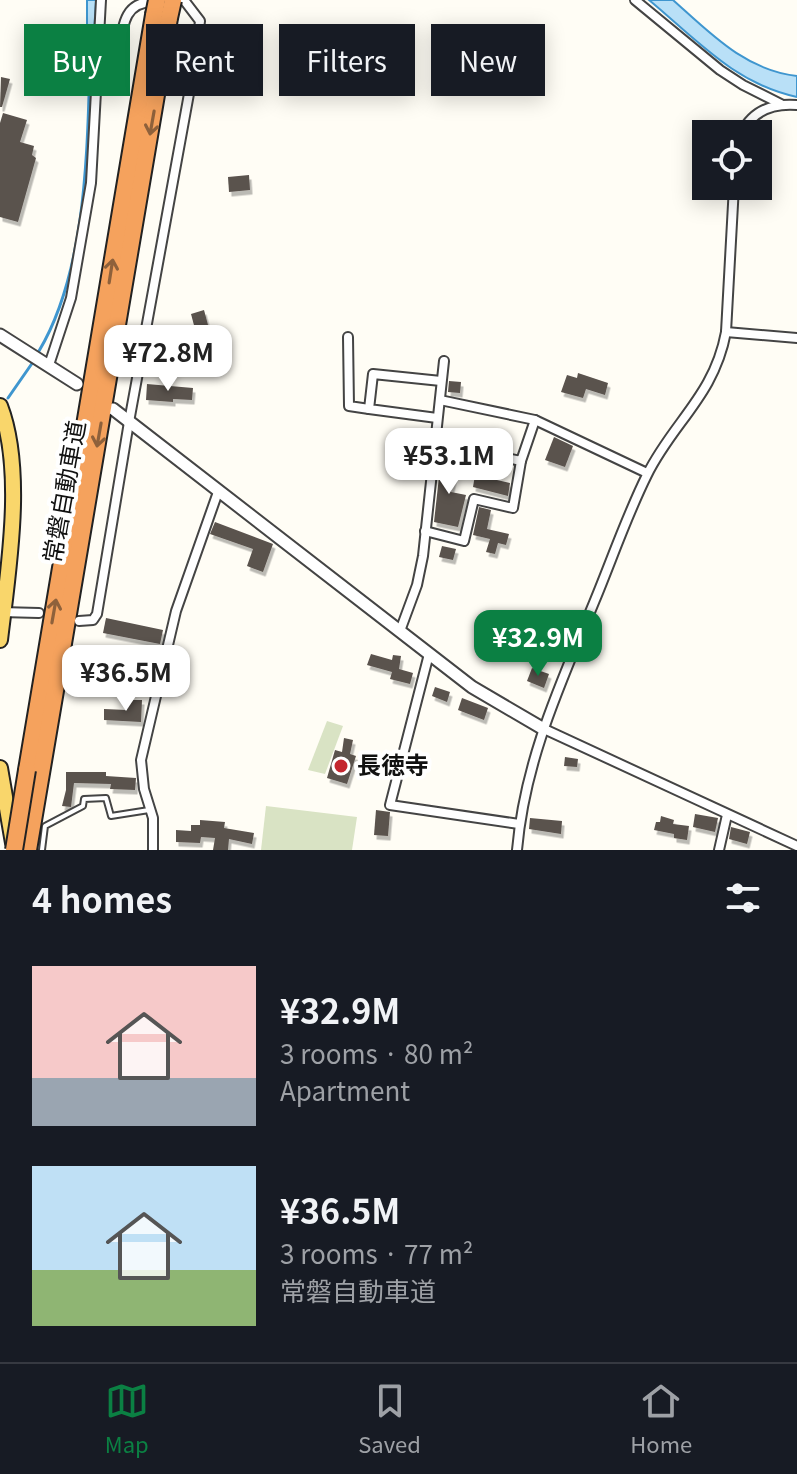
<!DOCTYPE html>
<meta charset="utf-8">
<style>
:root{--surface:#171b24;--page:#242831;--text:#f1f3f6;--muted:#9ea1a6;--line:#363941;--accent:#0b8043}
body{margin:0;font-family:Georgia,"Noto Sans JP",serif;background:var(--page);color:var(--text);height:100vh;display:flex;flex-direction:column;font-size:30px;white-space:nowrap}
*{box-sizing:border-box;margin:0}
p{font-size:26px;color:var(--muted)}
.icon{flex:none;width:44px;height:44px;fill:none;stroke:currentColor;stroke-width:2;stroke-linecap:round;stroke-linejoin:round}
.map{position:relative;height:850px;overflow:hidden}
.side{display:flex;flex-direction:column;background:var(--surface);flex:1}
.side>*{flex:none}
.hud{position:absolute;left:24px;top:24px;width:750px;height:72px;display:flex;gap:16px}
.controls{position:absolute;left:692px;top:120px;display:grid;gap:16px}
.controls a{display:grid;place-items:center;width:80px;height:80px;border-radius:0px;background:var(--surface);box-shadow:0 4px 20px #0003;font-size:40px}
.price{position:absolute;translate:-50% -68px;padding:0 18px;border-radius:16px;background:#fff;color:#222;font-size:26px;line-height:52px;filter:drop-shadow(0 2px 4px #0008)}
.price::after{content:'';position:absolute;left:50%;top:48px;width:24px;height:18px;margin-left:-12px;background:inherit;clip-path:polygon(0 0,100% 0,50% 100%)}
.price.selected{background:var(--accent);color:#fff}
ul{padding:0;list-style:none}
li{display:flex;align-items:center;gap:24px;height:200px;padding:0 32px}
li span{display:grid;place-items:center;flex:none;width:224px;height:160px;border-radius:0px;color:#555}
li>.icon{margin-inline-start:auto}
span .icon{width:96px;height:96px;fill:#fffc;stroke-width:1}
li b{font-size:34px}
h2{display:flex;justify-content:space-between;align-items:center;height:96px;padding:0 32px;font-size:34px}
.chip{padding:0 28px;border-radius:0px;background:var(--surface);box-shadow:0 4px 20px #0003;font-size:28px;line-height:72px}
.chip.selected{background:var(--accent);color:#fff}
.tabs{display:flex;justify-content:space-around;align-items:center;height:112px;border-top:2px solid var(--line);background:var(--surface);font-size:22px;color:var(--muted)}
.tabs a{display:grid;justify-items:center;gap:4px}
.tabs .selected{color:var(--accent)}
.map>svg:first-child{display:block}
</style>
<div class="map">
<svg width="797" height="850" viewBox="0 0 797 850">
<defs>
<filter id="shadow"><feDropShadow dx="2.5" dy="4.5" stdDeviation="0" flood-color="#0004"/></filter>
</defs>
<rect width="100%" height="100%" fill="#fffdf5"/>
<!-- cemetery -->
<g fill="#d9e3c4">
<polygon points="327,721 343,726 325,774 308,770"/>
<polygon points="266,806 357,817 352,850 261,850"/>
</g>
<!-- water -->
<g fill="#b9e0f7" stroke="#3f96cf" stroke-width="2">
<polygon points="87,0 96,0 92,68 87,68"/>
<path d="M649,0H673C711,34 745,70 797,76V97C735,84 696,39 649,0Z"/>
</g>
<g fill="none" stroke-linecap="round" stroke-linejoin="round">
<!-- stream -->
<g stroke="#3f96cf" stroke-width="3">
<path d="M39,351C86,272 87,156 90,66"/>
<polyline points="8,398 33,362"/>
</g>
</g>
<!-- building -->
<g fill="#5a524d" filter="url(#shadow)">
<polygon points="1,77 10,79 2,107 0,107"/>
<polygon points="3,113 27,120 20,142 34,146 32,155 36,158 18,222 0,217 0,123"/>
<polygon points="249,175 250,190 229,192 228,177"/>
<polygon points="204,310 208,325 195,329 191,314"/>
<polygon points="195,335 198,352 178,357 174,340"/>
<polygon points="578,373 608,383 605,395 586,389 583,398 561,392 567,375 577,378"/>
<polygon points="449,381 461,382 460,393 448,392"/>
<polygon points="147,384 193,388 192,400 173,399 173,402 146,400"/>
<polygon points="554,437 573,446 565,467 545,460"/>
<polygon points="452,456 467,459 466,467 457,466 451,492 466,495 458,527 434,522 440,468 449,470"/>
<polygon points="475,475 510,483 508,496 473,487"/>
<polygon points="479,507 491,510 487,529 509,534 506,545 498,543 495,554 486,552 490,539 473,535"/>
<polygon points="215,522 273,544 263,572 247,566 253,549 210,534"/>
<polygon points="442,546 456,549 453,560 439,557"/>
<polygon points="106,618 163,630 160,644 103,633"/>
<polygon points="512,621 535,626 532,640 509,635"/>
<polygon points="558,630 570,633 567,646 554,642"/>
<polygon points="371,654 392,660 393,655 401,656 399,669 413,673 410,684 390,679 392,672 367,665"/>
<polygon points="136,661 153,665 150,677 134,674"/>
<polygon points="532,668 549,674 544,688 527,681"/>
<polygon points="435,687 450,692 447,702 432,696"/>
<polygon points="462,698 488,708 484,720 458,710"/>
<polygon points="127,700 142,700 141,722 104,720 104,709 127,710"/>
<polygon points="344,738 353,740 350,754 356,756 347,784 327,778 335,750 342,752"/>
<polygon points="565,757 578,759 577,767 564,766"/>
<polygon points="66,772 106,772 106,776 136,778 135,790 110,789 111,784 74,783 71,807 62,806 66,790"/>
<polygon points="376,810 390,812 388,836 374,835"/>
<polygon points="695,814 718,818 715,832 693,827"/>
<polygon points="661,816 674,820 673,824 689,826 687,840 674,838 674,834 654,830 656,822 660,822"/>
<polygon points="530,818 562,821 561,834 529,829"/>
<polygon points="200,820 225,822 224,828 254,833 252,844 229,839 228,850 213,850 215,838 201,837 200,843 176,842 176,830 191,831 191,825 200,825"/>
<polygon points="731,827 750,832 747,844 729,839"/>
</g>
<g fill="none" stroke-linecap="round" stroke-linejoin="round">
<!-- service casing -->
<g stroke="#444" stroke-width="8">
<polyline id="service" points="42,850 45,826 83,806 84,799 106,798 111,816 149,810"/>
</g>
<!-- minor casing -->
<g stroke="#444" stroke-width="12">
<g id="minor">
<polyline points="635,0 720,70 743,85 781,104"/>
<path d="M96,70L114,68L118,62C123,34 119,0 156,2"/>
<path d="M741,134C752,111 772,103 797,105"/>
<polyline points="726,332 797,338"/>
<polyline points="348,337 349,406 369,409"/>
<polyline points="49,365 71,298 91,183 101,0"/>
<polyline points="440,400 535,420 647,473"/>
<polyline points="437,418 369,409 373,374 441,381"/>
<polyline points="435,443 521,461 535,420"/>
<polyline points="425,531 464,541 474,499 513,508 521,461"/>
<polyline points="1,612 39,613"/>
<polyline points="79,621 93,620 97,614 129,422 195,61 200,21 184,0"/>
<polyline points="400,631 417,585 423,556 444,361"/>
<polyline points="429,654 390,805 519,824"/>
<polyline points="542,728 797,846"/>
<polyline points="153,850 153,818 144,789 141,760 176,611 218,492"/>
<path d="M517,850C525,759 561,683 595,600C612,559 627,515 647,475C673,422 714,396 726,332L734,186"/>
<polyline points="719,850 727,815"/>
</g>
</g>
<!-- tertiary casing -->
<g stroke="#444" stroke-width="15">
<g id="tertiary">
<polyline points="0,335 77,384"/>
<polyline points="113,409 472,687 542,728"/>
</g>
</g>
<!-- primary casing -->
<g stroke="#222" stroke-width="18">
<g id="primary">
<path d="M0,406C25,471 8,572 0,640"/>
<polyline points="0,768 13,843"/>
</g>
</g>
<!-- motorway casing -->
<g stroke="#222" stroke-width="20">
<g id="motorway">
<polyline points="27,770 154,15"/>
<polyline points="28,850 169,18"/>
</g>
</g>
<!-- service -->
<use href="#service" stroke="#fff" stroke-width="4"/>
<!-- minor -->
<use href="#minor" stroke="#fff" stroke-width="8"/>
<!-- tertiary -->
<use href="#tertiary" stroke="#fff" stroke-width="11"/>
<!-- primary -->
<use href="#primary" stroke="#f9d66b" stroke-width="14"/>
<!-- motorway -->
<use href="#motorway" stroke="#f5a25d" stroke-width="16"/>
<!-- motorway-bridge casing -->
<g stroke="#222" stroke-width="20" stroke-linecap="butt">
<g id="motorway-bridge">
<polyline points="154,15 157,0"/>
<polyline points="169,18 173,0"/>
<polyline points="14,850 27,770"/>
</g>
</g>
<!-- motorway-bridge -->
<use href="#motorway-bridge" stroke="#f5a25d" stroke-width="16"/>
</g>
<!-- one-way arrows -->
<defs><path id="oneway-shaft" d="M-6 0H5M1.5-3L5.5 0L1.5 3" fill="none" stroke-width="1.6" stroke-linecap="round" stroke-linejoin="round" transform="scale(2)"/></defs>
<g stroke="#8e613b">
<use href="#oneway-shaft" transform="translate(152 123) rotate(100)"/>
<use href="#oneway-shaft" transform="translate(111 271) rotate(-81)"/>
<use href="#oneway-shaft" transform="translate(99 435) rotate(100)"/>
<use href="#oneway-shaft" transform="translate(54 611) rotate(-80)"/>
</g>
<!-- markers -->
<circle fill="#c4262e" stroke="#fff" stroke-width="3" cx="341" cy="766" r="8"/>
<g text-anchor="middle" stroke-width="8" stroke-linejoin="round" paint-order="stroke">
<!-- street labels -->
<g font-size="24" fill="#111" stroke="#fff">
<text transform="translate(65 492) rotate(-80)" y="8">常磐自動車道</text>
</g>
<!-- poi labels -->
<g font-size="24" font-weight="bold" fill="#111" stroke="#fff" text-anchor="start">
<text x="357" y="774">長徳寺</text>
</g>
</g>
</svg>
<div class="controls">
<a><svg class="icon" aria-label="locate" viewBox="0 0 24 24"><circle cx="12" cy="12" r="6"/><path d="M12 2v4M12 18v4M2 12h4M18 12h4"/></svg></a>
</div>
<b class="price" style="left:168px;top:393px">¥72.8M</b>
<b class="price" style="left:449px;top:496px">¥53.1M</b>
<b class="price selected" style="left:538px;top:678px">¥32.9M</b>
<b class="price" style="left:126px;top:713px">¥36.5M</b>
<div class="hud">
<a class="chip selected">Buy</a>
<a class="chip">Rent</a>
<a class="chip">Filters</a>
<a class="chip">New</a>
</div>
</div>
<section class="side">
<h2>4 homes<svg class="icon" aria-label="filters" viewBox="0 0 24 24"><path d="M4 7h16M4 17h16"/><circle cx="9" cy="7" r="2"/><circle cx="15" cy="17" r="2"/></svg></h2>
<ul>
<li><span style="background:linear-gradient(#f6c9c9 70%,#9aa5b1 0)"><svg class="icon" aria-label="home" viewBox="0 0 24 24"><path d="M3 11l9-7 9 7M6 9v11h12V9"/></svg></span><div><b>¥32.9M</b><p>3 rooms · 80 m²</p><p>Apartment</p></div></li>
<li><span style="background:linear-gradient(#bfe0f5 65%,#8fb573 0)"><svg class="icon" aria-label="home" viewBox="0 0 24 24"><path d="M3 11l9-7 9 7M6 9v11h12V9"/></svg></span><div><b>¥36.5M</b><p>3 rooms · 77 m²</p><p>常磐自動車道</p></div></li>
</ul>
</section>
<nav class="tabs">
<a class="selected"><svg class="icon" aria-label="map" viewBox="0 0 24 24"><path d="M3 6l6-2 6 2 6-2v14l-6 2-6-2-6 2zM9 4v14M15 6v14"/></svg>Map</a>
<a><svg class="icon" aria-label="saved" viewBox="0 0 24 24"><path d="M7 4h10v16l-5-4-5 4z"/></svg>Saved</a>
<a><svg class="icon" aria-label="home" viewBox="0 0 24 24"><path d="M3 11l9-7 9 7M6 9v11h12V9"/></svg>Home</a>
</nav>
